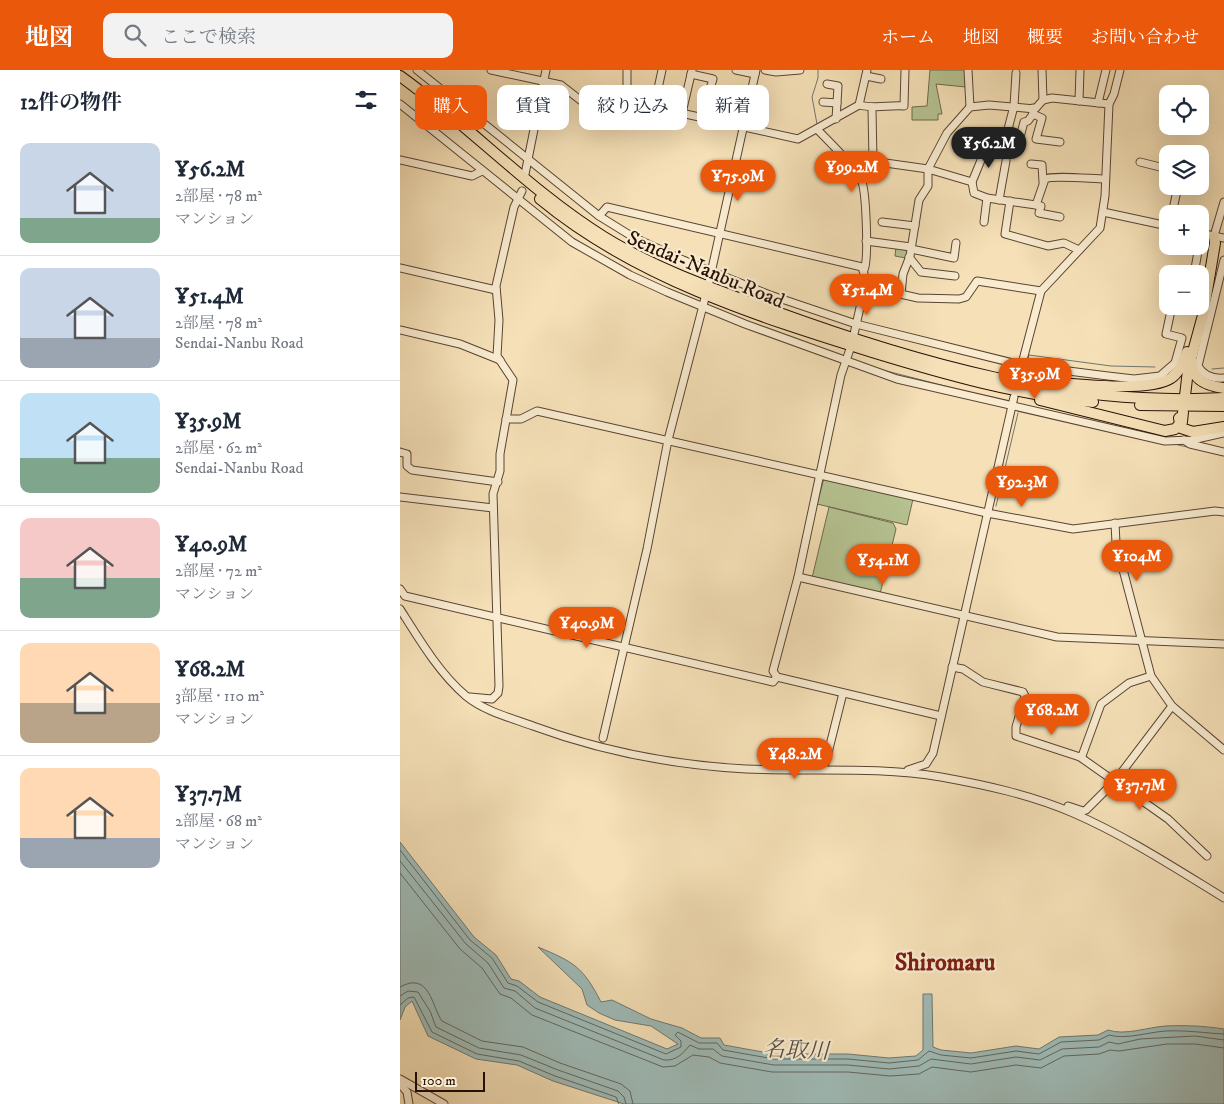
<!DOCTYPE html>
<html lang="ja">
<meta charset="utf-8">
<style>
:root{--surface:#fff;--page:#f2f2f3;--text:#1f2937;--muted:#747a83;--line:#e0e1e3;--accent:#ea580c}
body{margin:0;font-family:"IM FELL DW Pica","Noto Serif JP",serif;background:var(--page);color:var(--text);height:100vh;display:flex;flex-direction:column;font-size:19px;white-space:nowrap}
*{box-sizing:border-box;margin:0}
p{font-size:16px;color:var(--muted)}
.icon{flex:none;width:28px;height:28px;fill:none;stroke:currentColor;stroke-width:2;stroke-linecap:round;stroke-linejoin:round}
.map{position:relative;flex:1;overflow:hidden}
.panel{display:flex;flex-direction:column;background:var(--surface);width:400px}
.panel>*{flex:none}
.banner{position:absolute;left:15px;top:15px;width:475px;height:45px;display:flex;gap:10px}
.buttons{position:absolute;left:759px;top:15px;display:grid;gap:10px}
.buttons a{display:grid;place-items:center;width:50px;height:50px;border-radius:10px;background:var(--surface);box-shadow:0 5px 20px #0002;font-size:25px}
.scale{position:absolute;left:15px;bottom:12px;width:70px;box-sizing:border-box;padding-left:5px;border:2px solid #271005;border-top:0;font-size:14px;line-height:18px;white-space:nowrap;color:#271005;-webkit-text-stroke:4px #f8ebd0;paint-order:stroke}
.price{position:absolute;translate:-50% -42px;padding:0 11px;border-radius:18px;background:var(--accent);color:#fff;font-size:16px;line-height:32px;filter:drop-shadow(0 1px 2px #0008)}
.price::after{content:'';position:absolute;left:50%;top:30px;width:15px;height:11px;margin-left:-8px;background:inherit;clip-path:polygon(0 0,100% 0,50% 100%)}
.price.current{background:#222;color:#fff}
ul{padding:0;list-style:none}
li{display:flex;align-items:center;gap:15px;height:125px;padding:0 20px}
li+li{border-top:1px solid var(--line)}
li span{display:grid;place-items:center;flex:none;width:140px;height:100px;border-radius:10px;color:#555}
li>.icon{margin-inline-start:auto}
span .icon{width:60px;height:60px;fill:#fffc;stroke-width:1}
li b{font-size:21px}
h2{display:flex;justify-content:space-between;align-items:center;height:60px;padding:0 20px;font-size:21px}
.tag{padding:0 18px;border-radius:10px;background:var(--surface);box-shadow:0 5px 20px #0002;font-size:18px;line-height:45px}
.tag.current{background:var(--accent);color:#fff}
header{display:flex;align-items:center;gap:30px;box-sizing:border-box;height:70px;padding:0 25px;background:var(--accent);color:#fff}
header strong{font-size:24px}
nav{display:flex;gap:28px;margin-inline-start:auto;font-size:18px}
.search{width:350px;height:45px;background:var(--page);display:flex;align-items:center;gap:12px;box-sizing:border-box;padding:0 18px;border-radius:10px;color:var(--muted);font-size:19px}
main{display:flex;flex:1;min-height:0}
.map>svg:first-child{display:block}
</style>
<header>
<strong>地図</strong>
<div class="search"><svg class="icon" aria-label="search" viewBox="0 0 24 24"><circle cx="10" cy="10" r="6"/><path d="M15 15l6 6"/></svg>ここで検索</div>
<nav><a>ホーム</a><a>地図</a><a>概要</a><a>お問い合わせ</a></nav>
</header>
<main>
<section class="panel">
<h2>12件の物件<svg class="icon" aria-label="filters" viewBox="0 0 24 24"><path d="M4 7h16M4 17h16"/><circle cx="9" cy="7" r="2"/><circle cx="15" cy="17" r="2"/></svg></h2>
<ul>
<li><span style="background:linear-gradient(#c9d6e8 75%,#7fa58c 0)"><svg class="icon" aria-label="home" viewBox="0 0 24 24"><path d="M3 11l9-7 9 7M6 9v11h12V9"/></svg></span><div><b>¥56.2M</b><p>2部屋 · 78 m²</p><p>マンション</p></div></li>
<li><span style="background:linear-gradient(#c9d6e8 70%,#9aa5b1 0)"><svg class="icon" aria-label="home" viewBox="0 0 24 24"><path d="M3 11l9-7 9 7M6 9v11h12V9"/></svg></span><div><b>¥51.4M</b><p>2部屋 · 78 m²</p><p>Sendai-Nanbu Road</p></div></li>
<li><span style="background:linear-gradient(#bfe0f5 65%,#7fa58c 0)"><svg class="icon" aria-label="home" viewBox="0 0 24 24"><path d="M3 11l9-7 9 7M6 9v11h12V9"/></svg></span><div><b>¥35.9M</b><p>2部屋 · 62 m²</p><p>Sendai-Nanbu Road</p></div></li>
<li><span style="background:linear-gradient(#f6c9c9 60%,#7fa58c 0)"><svg class="icon" aria-label="home" viewBox="0 0 24 24"><path d="M3 11l9-7 9 7M6 9v11h12V9"/></svg></span><div><b>¥40.9M</b><p>2部屋 · 72 m²</p><p>マンション</p></div></li>
<li><span style="background:linear-gradient(#ffd9b3 60%,#b9a48a 0)"><svg class="icon" aria-label="home" viewBox="0 0 24 24"><path d="M3 11l9-7 9 7M6 9v11h12V9"/></svg></span><div><b>¥68.2M</b><p>3部屋 · 110 m²</p><p>マンション</p></div></li>
<li><span style="background:linear-gradient(#ffd9b3 70%,#9aa5b1 0)"><svg class="icon" aria-label="home" viewBox="0 0 24 24"><path d="M3 11l9-7 9 7M6 9v11h12V9"/></svg></span><div><b>¥37.7M</b><p>2部屋 · 68 m²</p><p>マンション</p></div></li>
</ul>
</section>
<div class="map">
<svg width="824" height="1034" viewBox="0 0 824 1034">
<rect width="100%" height="100%" fill="#f5e0b7"/>
<filter id="stains"><feTurbulence type="fractalNoise" baseFrequency=".004" numOctaves="4"/><feColorMatrix values="0 0 0 0 .2 0 0 0 0 .09 0 0 0 0 .02 0 0 0 .5 -.17"/></filter>
<radialGradient id="worn" r=".72"><stop offset=".6" stop-color="#630" stop-opacity="0"/><stop offset="1" stop-color="#630" stop-opacity=".3"/></radialGradient>
<!-- green -->
<g fill="#b6c392" stroke="#6e6a4c">
<polygon points="530,0 566,0 566,17 536,14 542,44 538,44 538,50 512,50 512,37 527,36"/>
<polygon points="315,34 322,36 318,48 307,46 308,42 314,42"/>
<polygon points="496,177 508,179 506,188 495,186"/>
<polygon points="424,408 513,429 507,455 417,434"/>
<polygon points="429,437 493,453 496,459 480,524 412,508"/>
</g>
<!-- water -->
<path fill="#9fbbb7" stroke="#6f7770" d="M0,772L74,867L96,885L111,909L119,911L140,927L267,979L278,974L251,956L215,950L199,943L187,935L182,919L138,877C174,892 183,897 201,932L212,930L251,949L282,958L301,968H320L324,975L374,984H448L489,988L516,986L523,980V924H532L533,977L541,980L571,983L616,976L639,979L659,967L698,965L708,960C725,966 748,957 766,956C786,955 804,956 824,959V1034H224L153,1011L117,995L76,989L28,966L12,931L5,937L0,950Z"/>
<g fill="none" stroke-linecap="round" stroke-linejoin="round">
<!-- shore -->
<g stroke="#63665e" stroke-width="1">
<path d="M0,780L70,870L92,888L108,913L117,916L138,932L266,984L281,977V971L275,965L278,962L299,973H317L323,980L374,989H448L489,993L518,990L529,981L541,985L571,988L616,981L639,984L661,972L699,970L709,965C726,970 748,962 766,961C786,960 804,963 824,964"/>
<path d="M0,791L66,874L88,893L104,918L115,921L135,938L264,990C277,991 283,983 290,975L299,979H313L322,986L374,995H448L489,999L519,996L531,989L571,994L616,987L640,990L662,979L699,977L709,972L718,974L740,969L795,966L824,970"/>
<polyline points="0,803 60,879 82,898 100,924 111,928 132,945 263,997 275,996 293,985 309,987 320,993 372,1002 448,1002 490,1006 519,1004 532,997 571,1002 616,995 641,998 664,986 699,984 710,980 719,981 767,974 795,974 824,978"/>
<path d="M0,917C30,900 32,938 42,951L82,971L123,977L160,993L221,1014L230,1021L233,1034"/>
<polyline points="0,926 8,921 18,922 30,941 36,957 79,978 121,985 158,1000 218,1021 224,1027 226,1034"/>
<polyline points="0,935 8,928 14,927 32,962 77,984 119,991 155,1006 216,1027 219,1034"/>
</g>
<!-- stream -->
<g stroke="#6f7770" stroke-width="1">
<polyline points="417,54 412,27 418,8 418,0"/>
<polyline points="628,289 629,285 711,296 755,297"/>
<polyline points="475,298 576,324"/>
<polyline points="812,299 824,298"/>
<polyline points="720,357 755,365"/>
<polyline points="778,375 792,378"/>
<polyline points="596,436 618,343"/>
</g>
<!-- minor casing -->
<g stroke="#5a4432" stroke-width="9">
<g id="minor">
<polyline points="17,0 199,146 233,167 283,190 370,225 456,254 621,295 708,306 734,309 760,306 775,293 782,268 766,264 772,236"/>
<polyline points="91,0 161,15 184,33 254,37 398,69 459,35 467,0"/>
<polyline points="336,0 355,4"/>
<polyline points="365,0 376,2 400,0"/>
<polyline points="568,0 570,37"/>
<polyline points="291,4 313,9 301,48"/>
<polyline points="466,6 481,9"/>
<polyline points="427,14 438,16 436,49"/>
<polyline points="643,30 652,28 709,34"/>
<polyline points="679,31 680,0"/>
<polyline points="423,32 437,33"/>
<polyline points="698,33 706,0"/>
<polyline points="0,34 172,172 230,205 267,222 345,254 497,309 765,371 792,370 824,363"/>
<path d="M459,35C474,39 488,35 504,36L505,0"/>
<polyline points="227,36 227,0"/>
<polyline points="254,37 262,0"/>
<polyline points="633,38 633,44 642,48 636,69 660,72"/>
<polyline points="472,39 473,92"/>
<polyline points="282,43 292,0"/>
<path d="M417,59C428,71 457,98 462,112C466,124 469,189 464,200"/>
<polyline points="607,63 614,36 616,3"/>
<polyline points="620,67 624,52 628,51 633,44"/>
<polyline points="443,87 528,99 547,63 570,37 589,35 635,39 643,30 642,0"/>
<polyline points="0,90 72,106 82,101"/>
<polyline points="740,92 768,99"/>
<polyline points="631,94 642,95 643,112"/>
<polyline points="125,104 146,0"/>
<polyline points="572,112 586,78"/>
<polyline points="599,130 606,91"/>
<polyline points="610,131 605,164 648,176 664,173 679,180"/>
<polyline points="636,135 641,136 639,143 660,147"/>
<polyline points="703,142 768,156"/>
<polyline points="772,144 778,116"/>
<polyline points="199,146 207,137 462,197 466,211 454,264"/>
<polyline points="482,152 515,156"/>
<polyline points="584,152 587,128"/>
<polyline points="800,163 824,168"/>
<polyline points="814,166 824,132"/>
<polyline points="466,171 511,177"/>
<polyline points="511,179 554,188 556,173"/>
<polyline points="509,187 521,202 555,206"/>
<path d="M824,190L798,296C804,306 813,309 824,308"/>
<polyline points="0,198 96,220"/>
<polyline points="794,204 799,176"/>
<polyline points="466,211 487,221 518,228 559,229 566,227 577,211 641,221"/>
<polyline points="309,212 356,0"/>
<path d="M501,224L503,204L510,186L519,130L528,116V99L572,112L574,123L587,128L636,135L645,109C652,105 693,109 705,109"/>
<polyline points="0,260 60,274 100,290"/>
<polyline points="450,279 441,305 398,507 373,601 377,607 541,646"/>
<polyline points="619,305 641,221 700,158 705,126 709,34 714,24 720,0"/>
<polyline points="106,349 121,349 137,341 587,443 673,459 815,441 824,442"/>
<polyline points="784,370 790,374 824,382"/>
<polyline points="0,382 7,384 7,396 12,400 98,412"/>
<polyline points="0,427 93,438"/>
<polyline points="715,453 716,473 751,606 772,636 824,680"/>
<polyline points="398,507 657,567 824,574"/>
<polyline points="0,519 5,526 373,612 377,607"/>
<path d="M0,539C19,569 39,603 66,626C84,641 111,648 133,656C201,681 273,695 346,699C411,702 476,696 541,707C585,715 632,725 673,743C726,766 775,798 824,828"/>
<polyline points="552,597 563,599 583,612 623,622 625,626 616,657 616,666 680,687 682,686 701,634 729,613 751,606"/>
<polyline points="70,627 92,629 98,623 99,616 93,424 100,401 100,384 113,310 97,286 99,250 96,216 114,137 122,121"/>
<polyline points="203,668 247,479 268,370 305,228"/>
<polyline points="680,687 768,749 807,786"/>
<polyline points="422,698 426,691 443,623"/>
<polyline points="508,700 526,694 533,683 614,327"/>
<polyline points="668,736 683,741 686,740 715,711 772,636"/>
<polyline points="0,1009 44,1034"/>
<polyline points="0,1014 7,1022 9,1034"/>
</g>
</g>
<!-- highway casing -->
<g stroke="#271005" stroke-width="12">
<g id="highway">
<path d="M0,6C70,56 130,121 204,167C256,199 314,219 371,240C516,293 668,337 824,328"/>
<path d="M140,129C234,207 356,246 472,282C544,304 618,325 693,332"/>
<path d="M792,292C792,311 808,316 824,318"/>
<path d="M641,311C668,314 750,323 771,308C780,302 783,291 787,282"/>
<polyline points="785,326 788,300 803,245 815,173 814,166"/>
<polyline points="640,330 765,361 775,359 782,352 783,342"/>
<polyline points="740,335 824,336"/>
<polyline points="779,348 781,358 793,362 824,357"/>
</g>
</g>
<!-- minor -->
<use href="#minor" stroke="#f8ebd0" stroke-width="7"/>
<!-- highway -->
<use href="#highway" stroke="#f5e0b7" stroke-width="10"/>
</g>
<g text-anchor="middle" stroke-width="4.5" stroke-linejoin="round" paint-order="stroke">
<!-- street labels -->
<g font-size="21" fill="#271005" stroke="#f8ebd0">
<text transform="translate(306 199) rotate(23)" y="7">Sendai-Nanbu Road</text>
</g>
<!-- water labels -->
<g font-size="22" font-style="italic" fill="#514c43" stroke="#f8ebd0">
<text transform="translate(396 979) rotate(2)" y="8">名取川</text>
</g>
<!-- quarter labels -->
<g font-size="24" font-weight="bold" fill="#7a1f14" stroke="#f8ebd0">
<text x="545" y="900">Shiromaru</text>
</g>
</g>
<rect width="100%" height="100%" filter="url(#stains)"/>
<rect width="100%" height="100%" fill="url(#worn)"/>
</svg>
<div class="buttons">
<a><svg class="icon" aria-label="locate" viewBox="0 0 24 24"><circle cx="12" cy="12" r="6"/><path d="M12 2v4M12 18v4M2 12h4M18 12h4"/></svg></a>
<a><svg class="icon" aria-label="layers" viewBox="0 0 24 24"><path d="M12 4l9 5-9 5-9-5zM3 14l9 5 9-5"/></svg></a>
<a>+</a>
<a>−</a>
</div>
<div class="scale">100 m</div>
<b class="price current" style="left:589px;top:99px">¥56.2M</b>
<b class="price" style="left:452px;top:123px">¥99.2M</b>
<b class="price" style="left:338px;top:132px">¥75.9M</b>
<b class="price" style="left:467px;top:246px">¥51.4M</b>
<b class="price" style="left:635px;top:330px">¥35.9M</b>
<b class="price" style="left:622px;top:438px">¥92.3M</b>
<b class="price" style="left:737px;top:512px">¥104M</b>
<b class="price" style="left:483px;top:516px">¥54.1M</b>
<b class="price" style="left:187px;top:579px">¥40.9M</b>
<b class="price" style="left:652px;top:666px">¥68.2M</b>
<b class="price" style="left:395px;top:710px">¥48.2M</b>
<b class="price" style="left:740px;top:741px">¥37.7M</b>
<div class="banner">
<a class="tag current">購入</a>
<a class="tag">賃貸</a>
<a class="tag">絞り込み</a>
<a class="tag">新着</a>
</div>
</div>
</main>
